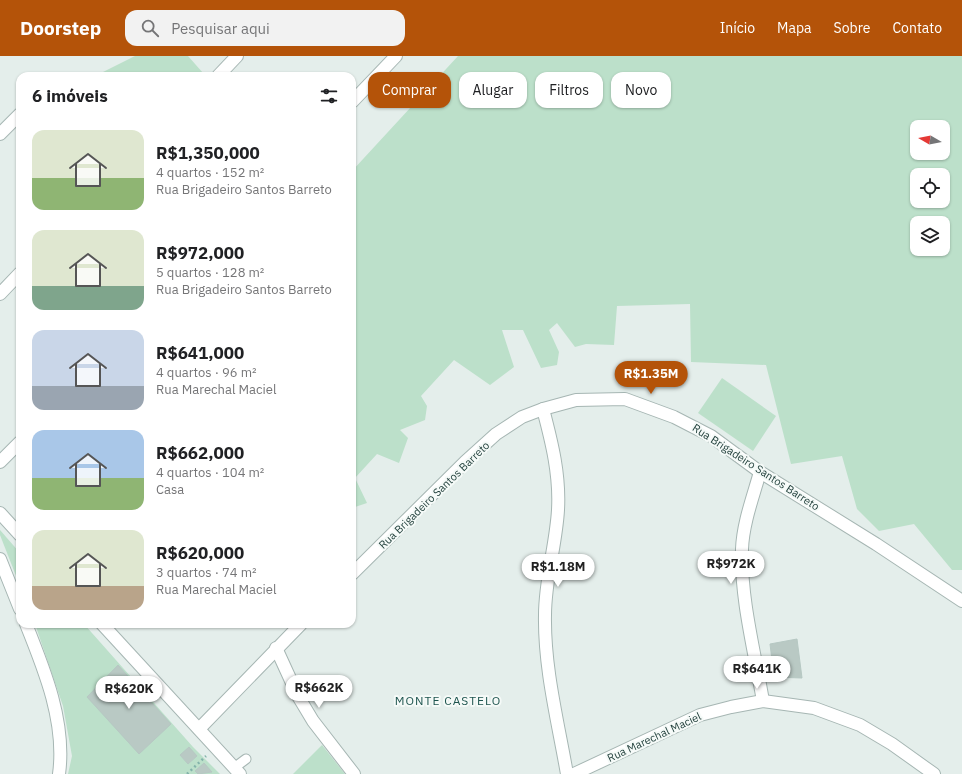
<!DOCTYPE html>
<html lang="pt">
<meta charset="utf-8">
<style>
:root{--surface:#fff;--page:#f2f2f2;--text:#202124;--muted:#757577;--accent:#b45309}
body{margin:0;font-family:"IBM Plex Sans",sans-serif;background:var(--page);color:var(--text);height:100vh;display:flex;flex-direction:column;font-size:15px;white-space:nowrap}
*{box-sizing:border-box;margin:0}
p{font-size:13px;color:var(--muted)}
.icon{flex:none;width:22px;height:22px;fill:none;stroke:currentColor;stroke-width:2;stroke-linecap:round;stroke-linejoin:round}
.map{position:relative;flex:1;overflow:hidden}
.sheet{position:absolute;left:16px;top:16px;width:340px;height:556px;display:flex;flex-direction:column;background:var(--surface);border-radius:12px;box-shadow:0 1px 3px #0004}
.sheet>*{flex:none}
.banner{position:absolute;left:368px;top:16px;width:380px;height:36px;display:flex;gap:8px}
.needle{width:26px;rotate:279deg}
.tools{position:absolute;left:910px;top:64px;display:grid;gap:8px}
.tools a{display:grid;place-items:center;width:40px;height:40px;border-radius:8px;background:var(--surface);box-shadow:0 1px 3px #0004;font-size:20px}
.price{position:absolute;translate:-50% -34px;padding:0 9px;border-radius:14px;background:#fff;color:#222;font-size:13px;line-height:26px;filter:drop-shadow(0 1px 2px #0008)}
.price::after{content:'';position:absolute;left:50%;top:24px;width:12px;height:9px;margin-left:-6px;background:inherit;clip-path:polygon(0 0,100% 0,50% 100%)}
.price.current{background:var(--accent);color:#fff}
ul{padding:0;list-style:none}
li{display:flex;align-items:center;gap:12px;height:100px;padding:0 16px}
li span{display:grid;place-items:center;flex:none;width:112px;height:80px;border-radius:12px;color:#555}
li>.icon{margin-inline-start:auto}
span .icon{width:48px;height:48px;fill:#fffc;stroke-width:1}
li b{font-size:17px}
h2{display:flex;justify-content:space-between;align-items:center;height:48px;padding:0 16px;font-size:17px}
.chip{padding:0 14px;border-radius:12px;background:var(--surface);box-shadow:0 1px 3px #0004;font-size:14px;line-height:36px}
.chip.current{background:var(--accent);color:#fff}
header{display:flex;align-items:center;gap:24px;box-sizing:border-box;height:56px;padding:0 20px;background:var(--accent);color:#fff}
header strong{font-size:19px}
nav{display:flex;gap:22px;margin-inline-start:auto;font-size:14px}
.search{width:280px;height:36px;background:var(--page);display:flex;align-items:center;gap:10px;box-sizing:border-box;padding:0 14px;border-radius:12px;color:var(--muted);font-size:15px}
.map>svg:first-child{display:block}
</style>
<header>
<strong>Doorstep</strong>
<div class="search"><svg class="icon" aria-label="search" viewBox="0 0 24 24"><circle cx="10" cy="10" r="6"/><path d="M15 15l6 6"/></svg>Pesquisar aqui</div>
<nav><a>Início</a><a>Mapa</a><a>Sobre</a><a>Contato</a></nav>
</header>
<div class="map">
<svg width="962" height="718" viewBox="0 0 962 718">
<rect width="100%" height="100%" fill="#e4eeeb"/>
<!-- green -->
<g fill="#bce0ca" fill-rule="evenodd">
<polygon points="135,0 188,0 203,17 199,20 95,20"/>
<path d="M458,0H962V514H952L914,468L879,475L857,453L842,400L791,408L766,309L691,306L690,248L617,250L614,289L586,288L575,291L557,267L549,274L559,296L557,309L541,312L523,274H502L514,311L490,329L454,304L421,340L427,350L425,364L400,374L408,382L399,407L377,398L355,422L367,447L352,452V115ZM917,71H943V97H917ZM917,119H943V145H917ZM917,167H943V193H917Z"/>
<polygon points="722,322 776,360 753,395 698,357"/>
<polygon points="0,474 20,497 20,530 0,479"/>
<polygon points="35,568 84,568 193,691 220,718 68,718 72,700 63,650"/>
<polygon points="322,689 345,718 293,718"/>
</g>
<!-- building -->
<g fill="#b9c9c4" stroke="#b6c8c3">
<polygon points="797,583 802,622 774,621 770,588"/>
<polygon points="118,609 171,668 139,698 87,641"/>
<polygon points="189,691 197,700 188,708 180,699"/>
<polygon points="204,707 212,716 198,718 195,715"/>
</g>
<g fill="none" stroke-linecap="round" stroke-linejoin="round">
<!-- lane casing -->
<g stroke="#a6b6b3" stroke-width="11">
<polyline id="lane" points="234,712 246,703"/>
</g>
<!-- street casing -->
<g stroke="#a6b6b3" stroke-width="14">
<g id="street">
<polyline points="218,20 237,0"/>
<polyline points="352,46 396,0"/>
<polyline points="0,78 20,58"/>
<polyline points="0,238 20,217"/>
<path d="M543,353C552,387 560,419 558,454C556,489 545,523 545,559C544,612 558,666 567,718"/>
<polyline points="0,406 20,386"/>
<path d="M760,416C753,441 743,467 742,493C740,540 755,598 763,645"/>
<polyline points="0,457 20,479"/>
<polyline points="0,503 20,553"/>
<polyline points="352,518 465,406 496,378 522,361 543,353 576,344 625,343 674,361 711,380 760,416 876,488 962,545"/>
<path d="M26,568C45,615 66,667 59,718"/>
<polyline points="102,568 240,718"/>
<polyline points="276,592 298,640 313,665 354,718"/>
<polyline points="199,673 301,568"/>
<polyline points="574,718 700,659 731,651 763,645 814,652 860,669 892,688 934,718"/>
</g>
</g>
<!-- path -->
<polyline stroke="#83b3aa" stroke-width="2.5" stroke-dasharray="2 3" stroke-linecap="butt" points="187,718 206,700"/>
<!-- lane -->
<use href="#lane" stroke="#fff" stroke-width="9"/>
<!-- street -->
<use href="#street" stroke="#fff" stroke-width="12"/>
</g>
<g text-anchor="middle" stroke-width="4" stroke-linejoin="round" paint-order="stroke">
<!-- street labels -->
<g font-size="11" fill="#22403c" stroke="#f5faf8">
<text transform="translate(756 411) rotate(33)" y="4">Rua Brigadeiro Santos Barreto</text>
<text transform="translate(434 439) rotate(-44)" y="4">Rua Brigadeiro Santos Barreto</text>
<text transform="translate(654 681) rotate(-25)" y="4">Rua Marechal Maciel</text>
</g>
<!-- neighbourhood labels -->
<g font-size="12" letter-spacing="1" fill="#1d544e" stroke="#f5faf8">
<text x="448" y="649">MONTE CASTELO</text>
</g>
</g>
</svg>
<div class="tools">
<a><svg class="needle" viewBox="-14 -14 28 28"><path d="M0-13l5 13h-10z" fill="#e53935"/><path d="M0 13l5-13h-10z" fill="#757577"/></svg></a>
<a><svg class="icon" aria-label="locate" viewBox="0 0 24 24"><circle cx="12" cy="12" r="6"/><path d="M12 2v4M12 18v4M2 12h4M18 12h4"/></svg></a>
<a><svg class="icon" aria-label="layers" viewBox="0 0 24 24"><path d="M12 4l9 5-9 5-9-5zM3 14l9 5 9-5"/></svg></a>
</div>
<b class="price current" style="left:651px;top:339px">R$1.35M</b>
<b class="price" style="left:731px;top:529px">R$972K</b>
<b class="price" style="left:558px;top:532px">R$1.18M</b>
<b class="price" style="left:757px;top:634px">R$641K</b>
<b class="price" style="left:319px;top:653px">R$662K</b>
<b class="price" style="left:129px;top:654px">R$620K</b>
<div class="banner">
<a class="chip current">Comprar</a>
<a class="chip">Alugar</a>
<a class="chip">Filtros</a>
<a class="chip">Novo</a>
</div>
<section class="sheet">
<h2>6 imóveis<svg class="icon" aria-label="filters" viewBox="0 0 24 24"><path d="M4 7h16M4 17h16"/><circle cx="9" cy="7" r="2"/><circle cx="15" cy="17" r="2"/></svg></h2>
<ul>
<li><span style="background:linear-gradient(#dfe7d0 60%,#8fb573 0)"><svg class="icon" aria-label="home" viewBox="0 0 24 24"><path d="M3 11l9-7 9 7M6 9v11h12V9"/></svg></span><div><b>R$1,350,000</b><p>4 quartos · 152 m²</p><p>Rua Brigadeiro Santos Barreto</p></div></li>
<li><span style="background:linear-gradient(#dfe7d0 70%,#7fa58c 0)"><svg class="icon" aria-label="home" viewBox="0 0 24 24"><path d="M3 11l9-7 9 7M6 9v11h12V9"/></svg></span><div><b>R$972,000</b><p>5 quartos · 128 m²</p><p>Rua Brigadeiro Santos Barreto</p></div></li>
<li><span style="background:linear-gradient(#c9d6e8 70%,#9aa5b1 0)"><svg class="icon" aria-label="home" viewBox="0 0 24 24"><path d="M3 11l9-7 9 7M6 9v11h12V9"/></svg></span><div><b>R$641,000</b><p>4 quartos · 96 m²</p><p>Rua Marechal Maciel</p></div></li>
<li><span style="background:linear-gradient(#a9c7e8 60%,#8fb573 0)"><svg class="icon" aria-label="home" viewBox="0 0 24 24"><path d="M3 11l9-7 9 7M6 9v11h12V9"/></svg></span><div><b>R$662,000</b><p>4 quartos · 104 m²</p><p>Casa</p></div></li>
<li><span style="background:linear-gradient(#dfe7d0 70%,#b9a48a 0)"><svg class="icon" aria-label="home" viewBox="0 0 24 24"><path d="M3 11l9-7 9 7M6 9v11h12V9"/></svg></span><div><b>R$620,000</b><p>3 quartos · 74 m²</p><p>Rua Marechal Maciel</p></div></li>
</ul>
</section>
</div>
